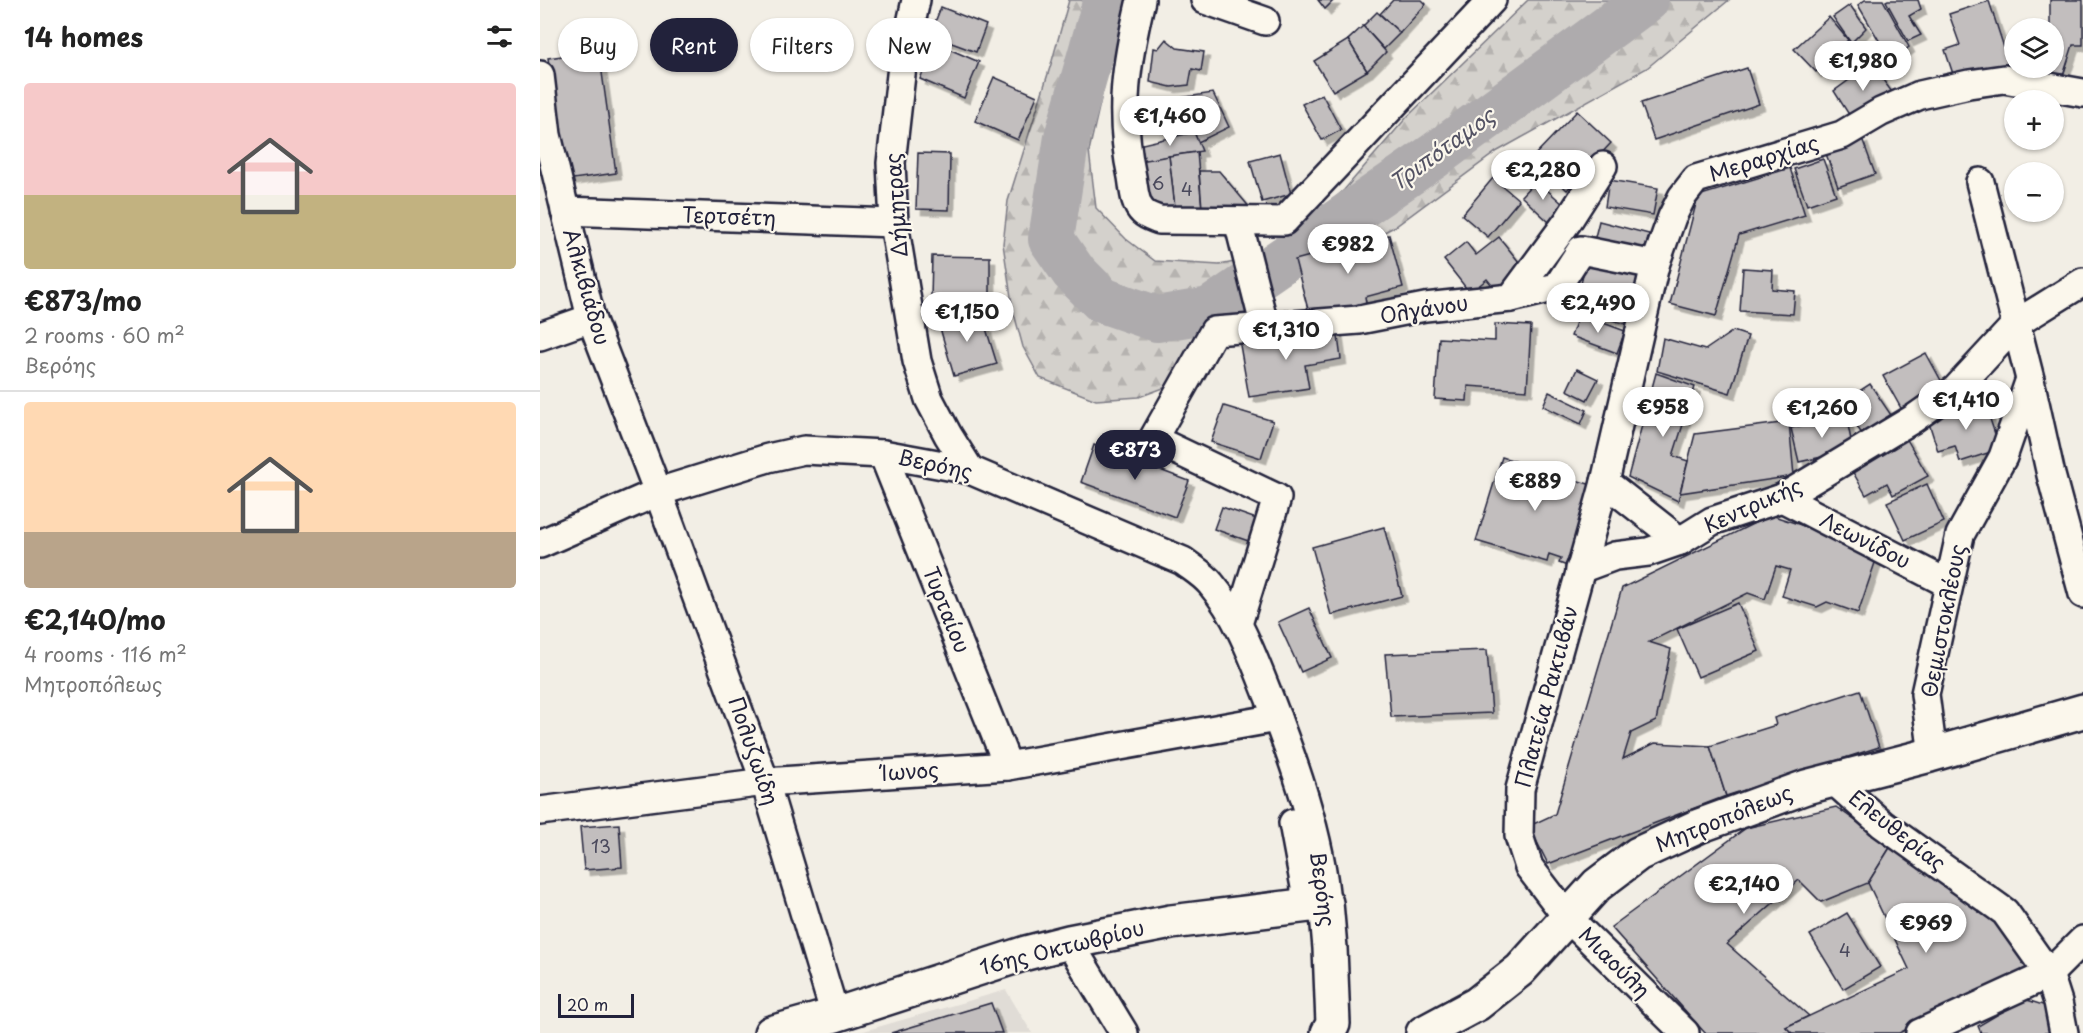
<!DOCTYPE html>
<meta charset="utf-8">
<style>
:root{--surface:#fff;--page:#f6f6f6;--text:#222;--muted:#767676;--line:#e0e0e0;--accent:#22223b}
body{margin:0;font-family:"Playpen Sans",sans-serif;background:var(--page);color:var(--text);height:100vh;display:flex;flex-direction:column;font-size:22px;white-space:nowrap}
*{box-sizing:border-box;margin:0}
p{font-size:20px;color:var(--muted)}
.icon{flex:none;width:33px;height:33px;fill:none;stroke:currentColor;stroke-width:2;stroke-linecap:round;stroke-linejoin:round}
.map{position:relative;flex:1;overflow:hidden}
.details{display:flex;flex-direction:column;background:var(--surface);width:540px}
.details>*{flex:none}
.guide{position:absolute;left:18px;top:18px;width:570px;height:54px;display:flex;gap:12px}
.controls{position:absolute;left:1464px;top:18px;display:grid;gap:12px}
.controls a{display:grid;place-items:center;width:60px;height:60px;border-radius:50%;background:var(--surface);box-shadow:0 2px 4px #0004;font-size:30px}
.scale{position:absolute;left:18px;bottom:15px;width:76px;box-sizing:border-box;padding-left:6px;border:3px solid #22223b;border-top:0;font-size:16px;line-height:21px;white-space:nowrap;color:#22223b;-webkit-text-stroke:4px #fbf7ec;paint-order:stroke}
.price{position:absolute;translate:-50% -51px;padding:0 14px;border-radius:21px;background:#fff;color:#222;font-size:20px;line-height:39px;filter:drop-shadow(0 2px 3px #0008)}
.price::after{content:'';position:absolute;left:50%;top:36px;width:18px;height:14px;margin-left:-9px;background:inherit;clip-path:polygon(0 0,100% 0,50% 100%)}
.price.on{background:var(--accent);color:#fff}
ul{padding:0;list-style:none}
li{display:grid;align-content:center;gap:12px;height:318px;padding:0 24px}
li+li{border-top:2px solid var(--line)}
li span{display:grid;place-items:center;height:186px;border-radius:6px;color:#555}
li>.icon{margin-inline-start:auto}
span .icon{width:108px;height:108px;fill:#fffc;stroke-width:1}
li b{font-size:26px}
h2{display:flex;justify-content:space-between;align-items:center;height:72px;padding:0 24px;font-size:26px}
.chip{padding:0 21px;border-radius:27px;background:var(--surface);box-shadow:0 2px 4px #0004;font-size:21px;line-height:54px}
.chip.on{background:var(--accent);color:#fff}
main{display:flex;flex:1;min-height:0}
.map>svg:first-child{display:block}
</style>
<main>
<section class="details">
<h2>14 homes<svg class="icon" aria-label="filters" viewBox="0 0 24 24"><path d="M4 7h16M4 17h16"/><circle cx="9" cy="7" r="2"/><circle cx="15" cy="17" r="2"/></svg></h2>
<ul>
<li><span style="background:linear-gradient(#f6c9c9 60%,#c2b280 0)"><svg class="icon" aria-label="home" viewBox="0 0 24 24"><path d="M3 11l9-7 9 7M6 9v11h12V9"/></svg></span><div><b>€873/mo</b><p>2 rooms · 60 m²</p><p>Βερόης</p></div></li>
<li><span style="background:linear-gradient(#ffd9b3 70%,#b9a48a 0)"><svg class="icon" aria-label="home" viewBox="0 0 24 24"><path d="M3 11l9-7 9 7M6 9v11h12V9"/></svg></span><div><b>€2,140/mo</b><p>4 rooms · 116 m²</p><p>Μητροπόλεως</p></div></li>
</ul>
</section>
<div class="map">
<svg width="1543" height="1033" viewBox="0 0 1543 1033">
<defs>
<pattern id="forest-firs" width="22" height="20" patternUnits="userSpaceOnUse" patternTransform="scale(1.5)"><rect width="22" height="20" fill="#d4d1cc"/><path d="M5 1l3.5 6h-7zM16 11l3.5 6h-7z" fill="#b6b3b0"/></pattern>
<filter id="shadow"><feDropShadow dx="5.5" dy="5.5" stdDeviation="0" flood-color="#0004"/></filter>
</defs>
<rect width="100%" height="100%" fill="#f2eee5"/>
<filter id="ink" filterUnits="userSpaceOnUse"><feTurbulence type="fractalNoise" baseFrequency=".0167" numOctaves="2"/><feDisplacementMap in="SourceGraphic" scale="12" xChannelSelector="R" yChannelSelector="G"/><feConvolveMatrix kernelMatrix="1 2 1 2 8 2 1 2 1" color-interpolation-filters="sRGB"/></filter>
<g filter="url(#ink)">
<!-- built -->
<polygon fill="#e0dcd6" points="466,990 492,1033 317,1033"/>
<!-- forest -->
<g fill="url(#forest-firs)" stroke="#7b7a84" stroke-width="1.5">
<polygon points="529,0 590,0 574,42 549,151 556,208 586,239 615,261 679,265 705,260 715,301 674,331 640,382 599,397 556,400 500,378 483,347 473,310 463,244 468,201 512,61"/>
<polygon points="988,0 1189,0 1107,68 956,152 856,226 827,241 791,249 721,297 711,259 758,230 804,190 867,117"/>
</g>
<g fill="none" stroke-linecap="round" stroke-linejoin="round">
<!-- river -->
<polyline stroke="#aeabad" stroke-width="46" points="566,0 527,137 511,239 533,271 562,300 617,319 670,310 894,156 1106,0"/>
</g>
<!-- building -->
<g fill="#c2bebe" stroke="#22223b" stroke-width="1.5" filter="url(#shadow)">
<polygon points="778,0 794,0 785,9"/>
<polygon points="853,0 882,0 886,4 860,33 840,14"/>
<polygon points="1325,0 1343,0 1369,47 1351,61 1318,5"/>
<polygon points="1348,0 1378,0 1381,9 1369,16 1381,35 1368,41 1346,1"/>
<polygon points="1510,0 1543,0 1543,45 1533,45 1522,79 1483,68 1514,68 1514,28 1510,28"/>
<polygon points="1449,1 1469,63 1415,80 1405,50 1420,45 1409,14"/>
<polygon points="1310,5 1326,28 1311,43 1293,17"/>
<polygon points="401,7 446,25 436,52 390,35"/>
<polygon points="837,12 860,33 844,49 823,26"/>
<polygon points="1289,17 1308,40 1276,72 1254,49"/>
<polygon points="823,26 846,52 827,71 808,40"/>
<polygon points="1474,37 1474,65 1469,63"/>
<polygon points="626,39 637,48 664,52 661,71 652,69 649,85 631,87 610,82 614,48 618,49"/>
<polygon points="808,40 827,71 793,91 774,61"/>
<polygon points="395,43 439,62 424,98 380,79"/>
<polygon points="59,51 76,173 26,180 8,58"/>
<polygon points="1331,64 1352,92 1313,121 1294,91"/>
<polygon points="1207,68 1219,104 1114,140 1101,103"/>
<polygon points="454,77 497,96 478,140 435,121"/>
<polygon points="673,93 689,127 658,142 639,98"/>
<polygon points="782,94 801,130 782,140 762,104"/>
<polygon points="1037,111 1071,143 1027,190 992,158"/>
<polygon points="654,132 662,151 600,161 598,145"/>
<polygon points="1322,138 1335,174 1298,187 1285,151"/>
<polygon points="657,152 662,208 635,208 629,156"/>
<polygon points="378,153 410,154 409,210 376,209"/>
<polygon points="740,153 751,194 722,202 710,161"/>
<polygon points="629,156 635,208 608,208 600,161"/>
<polygon points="1283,159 1296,195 1267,205 1254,169"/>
<polygon points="1250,168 1265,215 1199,235 1176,316 1130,304 1158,196"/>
<polygon points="659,171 679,171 711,209 662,208"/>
<polygon points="953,178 979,200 948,237 922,215"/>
<polygon points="996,180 1024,205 1009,222 981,196"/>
<polygon points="1069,180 1118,188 1113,215 1065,207"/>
<polygon points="1059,221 1109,234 1103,258 1053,245"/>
<polygon points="849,235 863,287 825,297 826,302 770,317 755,260"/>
<polygon points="959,237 987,272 959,294 947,279 930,293 904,260 926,242 936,255"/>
<polygon points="392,256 450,257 450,301 391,299"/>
<polygon points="1046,259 1103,273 1097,298 1041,284"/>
<polygon points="1203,268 1233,270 1232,289 1255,291 1253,314 1200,311"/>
<polygon points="1049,287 1096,302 1089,325 1035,309 1040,293 1046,295"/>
<polygon points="440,309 457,364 414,376 398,321"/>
<polygon points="1039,314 1085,331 1077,353 1031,336"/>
<polygon points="955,324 991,326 987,390 928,386 927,401 895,399 899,338 955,341"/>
<polygon points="797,329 801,359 765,365 769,388 709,397 700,345"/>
<polygon points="1193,331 1208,336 1190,393 1117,371 1123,338 1165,350"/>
<polygon points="1386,353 1404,386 1362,410 1343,376"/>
<polygon points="1037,369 1058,379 1047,400 1027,390"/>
<polygon points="1116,373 1155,387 1133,456 1148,461 1138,501 1088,477"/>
<polygon points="1330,384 1351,415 1322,434 1301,403"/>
<polygon points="1009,392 1047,410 1041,424 1003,406"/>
<polygon points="1443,398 1460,449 1420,462 1415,446 1398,451 1388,420 1428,407 1426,403"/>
<polygon points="684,406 733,421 721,458 671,442"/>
<polygon points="1306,415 1313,450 1259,462 1251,428"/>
<polygon points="1249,422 1254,476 1140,493 1155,434"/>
<polygon points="1365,436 1388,476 1353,495 1347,483 1326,495 1310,467"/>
<polygon points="554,445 649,481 635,517 541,482"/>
<polygon points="962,457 1055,486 1030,567 1019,563 1021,558 1009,554 1007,562 936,541"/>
<polygon points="1387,484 1404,522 1365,540 1347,502"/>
<polygon points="682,507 725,522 717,544 674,529"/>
<polygon points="1231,515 1339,551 1318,613 1287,602 1277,607 1242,596 1250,570 1236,566 1225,599 1208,593 1109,642 1131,649 1116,721 1091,733 1083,759 1115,743 1170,746 1186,796 1008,864 989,826 1015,814 1082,588"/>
<polygon points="844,527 862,596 791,615 772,547"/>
<polygon points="1198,603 1219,651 1158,677 1137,629"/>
<polygon points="769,608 792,658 761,672 738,622"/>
<polygon points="947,650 952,713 851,717 845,654"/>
<polygon points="1320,690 1339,747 1186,796 1170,746 1236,725 1234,718"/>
<polygon points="1296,807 1351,846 1328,883 1281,902 1259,880 1187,944 1269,1016 1246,1027 1252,1033 1165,1033 1071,927 1206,828"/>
<polygon points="79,824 82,867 44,870 40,827"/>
<polygon points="1351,846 1464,918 1493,970 1359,1033 1252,1033 1246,1027 1369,969 1328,883"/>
<polygon points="1307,913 1340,967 1303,989 1270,935"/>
<polygon points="1484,999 1506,1006 1513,1033 1441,1033 1438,1026"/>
<polygon points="451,1003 462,1033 351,1033"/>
</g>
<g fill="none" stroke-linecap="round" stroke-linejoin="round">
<!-- minor casing -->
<g stroke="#22223b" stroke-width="32">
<g id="minor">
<polyline points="376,0 362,66 351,163 354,223 377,361 389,399 408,435 430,470"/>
<path d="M601,0C586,63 578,112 592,177C594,188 594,204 603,212C607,216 614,218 619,220L744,221L952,0"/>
<polyline points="665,0 725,21"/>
<polyline points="0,75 7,135 51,318 118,492 225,782 295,1015"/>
<polyline points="25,211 354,223"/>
<polyline points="698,221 725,328"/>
<polyline points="971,298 1017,287 1041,250 1115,265"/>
<polyline points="0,336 51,318"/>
<polyline points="1490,380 1511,475 1543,594"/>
<polyline points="343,454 468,766"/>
<polyline points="1065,482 1140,541"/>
<polyline points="1242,498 1409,584"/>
<path d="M0,544L118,492L228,458L264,450L343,454L430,470L643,561C652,568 664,575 671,584C699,617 713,657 729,697C753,759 781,836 786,903"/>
<polyline points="1040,569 1075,556 1108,552 1140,541 1172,521 1242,498 1373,419 1416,389 1477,323 1543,282"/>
<polyline points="698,624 737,498 613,439 674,331 819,320 885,307 971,298 1028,221 1063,166"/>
<polyline points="1390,755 1391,740 1385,694 1420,535 1463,457 1490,379 1440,182"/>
<polyline points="1294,781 1342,824 1465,912 1509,974 1543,940"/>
<polyline points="0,811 225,782 468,766 737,718"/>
<polyline points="753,823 765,887 764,904"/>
<polyline points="529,942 584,1033"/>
<polyline points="1145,1033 1028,918 989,867 979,836 980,789 1065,482 1115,265 1132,217 1142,197 1156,179 1302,135 1341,112 1380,95 1429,84 1464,79 1543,93"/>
<polyline points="1380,1033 1509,974 1518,1002 1524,1033"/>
</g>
</g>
<!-- major casing -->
<g stroke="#22223b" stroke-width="38">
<g id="major">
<polyline points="231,1033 295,1015 486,953 529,942 631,922 786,903 790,948 793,1024 788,1033"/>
<polyline points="883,1033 937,1004 980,970 1057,885 1098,854 1159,826 1266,787 1390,755 1543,711"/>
</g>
</g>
<!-- minor -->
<use href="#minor" stroke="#fbf7ec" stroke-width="27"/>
<!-- major -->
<use href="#major" stroke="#fbf7ec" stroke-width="33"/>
</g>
</g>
<g text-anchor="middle" stroke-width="4.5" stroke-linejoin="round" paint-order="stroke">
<!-- number labels -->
<g font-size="18" fill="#4a495c">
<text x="618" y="190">6</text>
<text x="647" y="196">4</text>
<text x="61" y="853">13</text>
<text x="1305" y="957">4</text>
</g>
<!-- street labels -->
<g font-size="21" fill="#22223b" stroke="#fbf7ec">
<text transform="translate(1224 159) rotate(-17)" y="7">Μεραρχίας</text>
<text transform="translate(357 205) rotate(-94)" y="7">Δήμητρας</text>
<text transform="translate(189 217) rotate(2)" y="7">Τερτσέτη</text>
<text transform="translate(46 287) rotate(74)" y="7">Αλκιβιάδου</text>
<text transform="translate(884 310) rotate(-9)" y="7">Ολγάνου</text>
<text transform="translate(395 465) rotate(12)" y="7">Βερόης</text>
<text transform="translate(1213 506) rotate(-24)" y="7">Κεντρικής</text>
<text transform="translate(1325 541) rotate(27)" y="7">Λεωνίδου</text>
<text transform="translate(406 610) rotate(68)" y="7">Τυρταίου</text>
<text transform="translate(1404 621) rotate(-79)" y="7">Θεμιστοκλέους</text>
<text transform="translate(1007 697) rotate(-75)" y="7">Πλατεία Ρακτιβάν</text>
<text transform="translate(213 751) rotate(71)" y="7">Πολυζωίδη</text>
<text transform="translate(370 772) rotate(-4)" y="7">Ίωνος</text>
<text transform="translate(1184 819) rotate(-22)" y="7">Μητροπόλεως</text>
<text transform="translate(1357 831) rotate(38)" y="7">Ελευθερίας</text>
<text transform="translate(782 889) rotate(82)" y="7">Βερόης</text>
<text transform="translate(522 948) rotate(-14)" y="7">16ης Οκτωβρίου</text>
<text transform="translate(1074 963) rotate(45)" y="7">Μιαούλη</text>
</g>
<!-- water labels -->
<g font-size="22" font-style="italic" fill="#535263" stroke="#fbf7ec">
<text transform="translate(902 149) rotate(-36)" y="8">Τριπόταμος</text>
</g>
</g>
</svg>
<div class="controls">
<a><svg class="icon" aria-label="layers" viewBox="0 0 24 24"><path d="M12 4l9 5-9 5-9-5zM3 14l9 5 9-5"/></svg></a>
<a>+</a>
<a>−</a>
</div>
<div class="scale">20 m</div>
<b class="price" style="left:1323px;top:92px">€1,980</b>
<b class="price" style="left:630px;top:147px">€1,460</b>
<b class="price" style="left:1003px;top:201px">€2,280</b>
<b class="price" style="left:808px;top:275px">€982</b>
<b class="price" style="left:1058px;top:334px">€2,490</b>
<b class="price" style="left:427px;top:343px">€1,150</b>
<b class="price" style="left:746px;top:361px">€1,310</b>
<b class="price" style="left:1426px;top:431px">€1,410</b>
<b class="price" style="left:1123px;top:438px">€958</b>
<b class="price" style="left:1282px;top:439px">€1,260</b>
<b class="price on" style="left:595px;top:481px">€873</b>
<b class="price" style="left:995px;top:512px">€889</b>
<b class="price" style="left:1204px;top:915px">€2,140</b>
<b class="price" style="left:1386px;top:954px">€969</b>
<div class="guide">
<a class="chip">Buy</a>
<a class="chip on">Rent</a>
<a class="chip">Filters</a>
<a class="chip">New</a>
</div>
</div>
</main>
